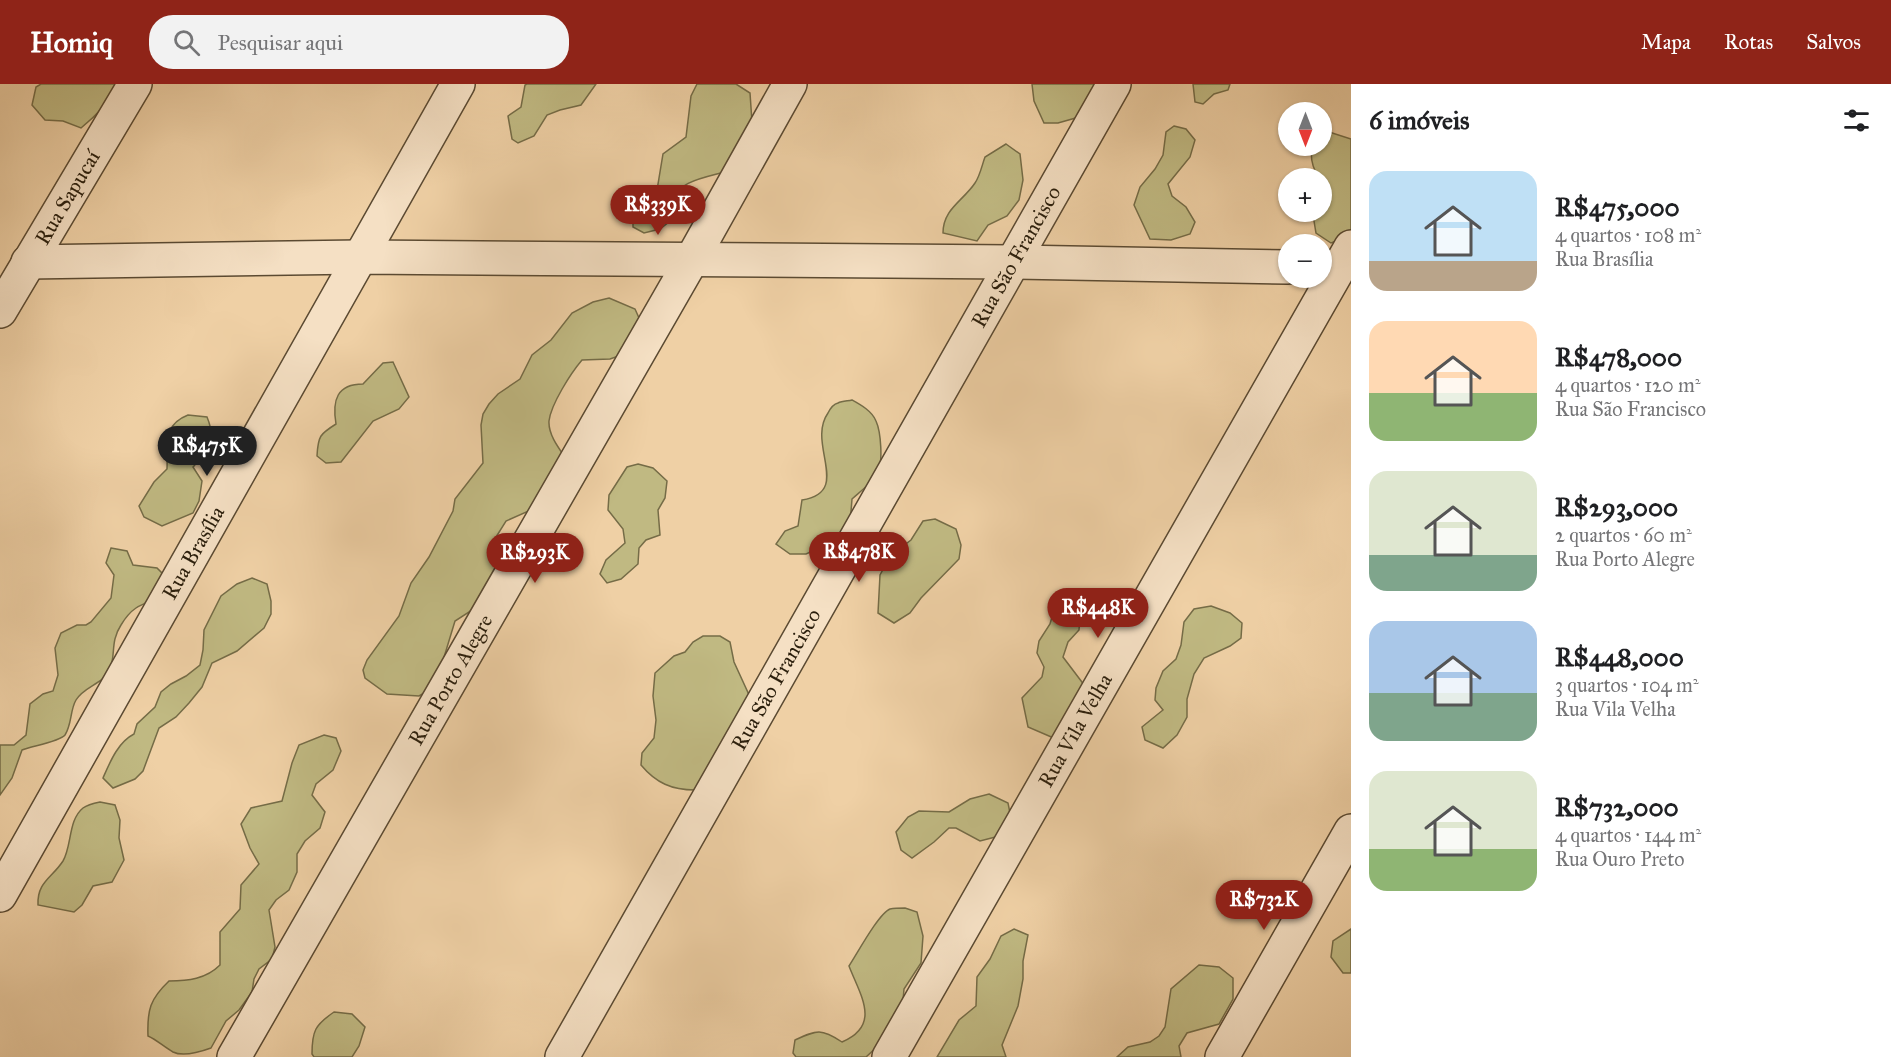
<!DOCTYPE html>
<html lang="pt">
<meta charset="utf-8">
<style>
:root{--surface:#fff;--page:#f2f2f2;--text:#202124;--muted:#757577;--accent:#8f2418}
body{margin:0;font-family:"IM FELL Great Primer",serif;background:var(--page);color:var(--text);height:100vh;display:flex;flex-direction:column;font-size:22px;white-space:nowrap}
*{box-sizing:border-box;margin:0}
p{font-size:20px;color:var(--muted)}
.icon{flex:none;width:33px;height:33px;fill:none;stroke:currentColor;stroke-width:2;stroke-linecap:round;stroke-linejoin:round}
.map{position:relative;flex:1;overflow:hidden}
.details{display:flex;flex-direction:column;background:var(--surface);width:540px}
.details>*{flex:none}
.needle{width:39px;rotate:180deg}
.controls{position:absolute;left:1278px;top:18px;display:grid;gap:12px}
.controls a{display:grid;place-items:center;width:54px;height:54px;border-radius:50%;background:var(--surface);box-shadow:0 2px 4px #0004;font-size:30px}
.price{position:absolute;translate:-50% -51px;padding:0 14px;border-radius:21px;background:var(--accent);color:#fff;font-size:20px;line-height:39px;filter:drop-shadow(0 2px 3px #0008)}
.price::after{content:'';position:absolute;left:50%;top:36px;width:18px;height:14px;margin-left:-9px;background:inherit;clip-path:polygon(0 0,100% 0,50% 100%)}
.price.current{background:#222;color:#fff}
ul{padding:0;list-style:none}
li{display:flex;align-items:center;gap:18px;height:150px;padding:0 18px}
li span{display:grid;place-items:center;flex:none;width:168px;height:120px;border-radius:18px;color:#555}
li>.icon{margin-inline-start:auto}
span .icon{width:72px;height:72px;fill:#fffc;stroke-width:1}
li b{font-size:26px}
h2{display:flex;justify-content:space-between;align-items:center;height:72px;padding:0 18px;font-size:26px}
header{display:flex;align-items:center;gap:36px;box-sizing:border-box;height:84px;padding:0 30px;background:var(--accent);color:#fff}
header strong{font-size:28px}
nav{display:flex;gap:33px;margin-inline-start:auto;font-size:21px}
.search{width:420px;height:54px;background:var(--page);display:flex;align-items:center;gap:15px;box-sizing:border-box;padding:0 21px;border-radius:24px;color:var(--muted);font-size:22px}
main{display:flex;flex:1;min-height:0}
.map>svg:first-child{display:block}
</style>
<header>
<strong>Homiq</strong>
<div class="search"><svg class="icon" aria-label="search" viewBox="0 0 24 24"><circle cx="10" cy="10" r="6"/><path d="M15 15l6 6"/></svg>Pesquisar aqui</div>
<nav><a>Mapa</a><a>Rotas</a><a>Salvos</a></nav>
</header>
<main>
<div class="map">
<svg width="1351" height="973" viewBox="0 0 1351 973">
<rect width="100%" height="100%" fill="#efd0a5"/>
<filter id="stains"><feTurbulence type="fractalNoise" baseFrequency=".00333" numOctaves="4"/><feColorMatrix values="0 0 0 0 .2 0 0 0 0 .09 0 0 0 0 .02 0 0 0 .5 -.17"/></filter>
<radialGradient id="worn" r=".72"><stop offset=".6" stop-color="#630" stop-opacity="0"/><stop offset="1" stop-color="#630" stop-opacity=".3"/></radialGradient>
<!-- green -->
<g fill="#c0b982" stroke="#756c47" stroke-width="1.5">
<path d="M41,0H121C110,17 97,31 81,44L63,37L45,36L32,21L36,3Z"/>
<polygon points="527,0 596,0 581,21 560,26 547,31 534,52 518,59 512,55 508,32 521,23 525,1"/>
<path d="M697,0H736L750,9L752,38L728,87C709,93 677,96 670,119C668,124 669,132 669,138L660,145L644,149L633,143V132L645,116L657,106L663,70L686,53L691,12Z"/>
<polygon points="1032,0 1100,0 1079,33 1058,39 1044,39 1034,17"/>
<polygon points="1193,0 1230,0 1228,6 1214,10 1203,20 1195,18"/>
<polygon points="1174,42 1186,45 1195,56 1190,73 1168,100 1172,112 1186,123 1195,138 1190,150 1171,156 1150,155 1134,121 1140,103 1155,85 1163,71 1166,48"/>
<path d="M1326,47L1351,55V149L1347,153L1331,159L1316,149L1313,131L1315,128H1322V116L1326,114L1322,94H1319C1313,85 1310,73 1312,62H1322V49Z"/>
<path d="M1006,60L1020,70L1023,96L1019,116L1007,132L988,141L977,157L943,149C943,125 963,117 975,99C980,92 982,81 985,73Z"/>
<path d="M609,214L635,225L644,245L636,266L610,275L582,276C571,289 551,320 549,337C548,352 561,367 569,379L531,426L506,437L496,453V500L480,521L455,537L438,593L433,604L419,612L387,610L365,594L363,586L367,576L399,532L411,499L429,473L453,427L455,415L483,379L481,341L483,330L489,320L498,310L520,295L532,271L551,256L572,229L593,218Z"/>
<path d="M393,278L409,313L399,325L373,337L341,378L326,379L317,372C318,352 320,350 336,340C332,316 337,300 363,300L383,279Z"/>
<path d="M852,316C861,321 872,327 876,337C881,348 883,378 878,388C872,399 861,407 852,415L850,440L841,455L806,470H790L776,460L785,447L798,442L802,416C853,408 806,360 828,329C830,325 834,320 838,319C842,317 848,317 852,316Z"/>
<path d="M188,331L207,333C217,357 208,366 193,383L202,397L199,417L193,429L162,442L144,433L139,422L154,398L167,385C168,361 162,341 188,331Z"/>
<polygon points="638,380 653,384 667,397 665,414 658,426 660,451 646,456 639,464 638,480 621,495 607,499 600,490 606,476 625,459 623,445 608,426 609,411 627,383"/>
<polygon points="935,435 956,445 961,461 959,475 921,514 910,529 894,539 878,529 880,491 891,471 911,456 923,437"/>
<path d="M111,464L127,467L133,481L157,484L164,491C161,498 159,507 155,513C151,518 142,520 136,524C130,528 124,536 121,541C110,558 116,570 110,585C104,600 84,602 76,616C70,626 72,640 65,651C59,658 32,662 22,666L12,694L0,711V661H14L26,651L30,620L43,610L53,607L58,591L55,564L61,549L77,541H86L91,538L111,514L114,491L106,479Z"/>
<path d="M252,494L267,500L271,517V530L264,544L237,567L212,579L202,603L189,619L176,633L159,644L143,687L135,695L113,704L103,694C110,678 118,658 134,650L137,640L155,623L161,608L171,600L186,592L200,581L203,566L204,546L221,512L237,500Z"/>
<polygon points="1064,520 1074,523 1080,532 1079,546 1068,558 1063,573 1091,610 1056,655 1028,643 1022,614 1042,593 1044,583 1037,569 1039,557 1050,540 1054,526"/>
<polygon points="1211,522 1230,529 1242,539 1241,554 1230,562 1204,574 1194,590 1187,615 1187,633 1177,651 1163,664 1145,656 1142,643 1163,626 1155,616 1156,604 1163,587 1176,575 1181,561 1184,538 1194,525"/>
<path d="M703,552H720L730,558L734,578L750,613L695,706C672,706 656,699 641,681L642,669L654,654L656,636L653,612L655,589L674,572L685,568L693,558Z"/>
<path d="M324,651L336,654L341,667L333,686L316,700L312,711L325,728L320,744L305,757L297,770V788L289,806L276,816L269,826L275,863L272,875L259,885L254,895L252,908L239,926L226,937L211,964C200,968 183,973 173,968C164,963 157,956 148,952C147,926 150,915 169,897C188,897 206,895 220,881V848L240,825L241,801L259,780L250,764L241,740L251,724L282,717L292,679L299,661Z"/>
<polygon points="989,710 1008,719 1011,734 1003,751 980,757 956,744 949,744 934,758 912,774 901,766 896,748 908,733 919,727 949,728 970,715"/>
<path d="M100,718L115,721L120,736L119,754L124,776L112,798L93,802L82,821L74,828L38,821C37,798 52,794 63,777C72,762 68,736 83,724C87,721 95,719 100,718Z"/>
<path d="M905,824L917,828L923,852L921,879L904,905L902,928L880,960L866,973H796L793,969L795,956C817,946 821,944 842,958C882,941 860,911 849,882C857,870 879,829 890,825C895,824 900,824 905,824Z"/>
<polygon points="1014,845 1028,851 1023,877 1023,895 1018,922 1002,961 1006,973 937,973 959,936 976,922 977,893 990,875 1001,852"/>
<polygon points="1351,845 1351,889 1343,889 1331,873 1333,857"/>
<polygon points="1199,881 1219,883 1233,894 1233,915 1219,940 1187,949 1179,962 1181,973 1117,973 1128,963 1150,958 1159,952 1165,943 1171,905"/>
<path d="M334,928L352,930L365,943L359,962L352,973H314L312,970C312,947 315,941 334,928Z"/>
</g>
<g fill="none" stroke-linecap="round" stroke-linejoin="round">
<!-- minor casing -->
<g stroke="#5b4a32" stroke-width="36">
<g id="minor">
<polyline points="28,178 360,173 1012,178 1288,183"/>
<path id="s1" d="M0,227L135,0"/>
<path id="s2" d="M0,811L458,0"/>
<path id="s3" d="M234,973L691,177L790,0"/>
<path id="s4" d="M562,973L1114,0"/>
<path id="s5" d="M889,973L1351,163"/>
<polyline points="1222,973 1351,747"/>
</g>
</g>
<!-- minor -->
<use href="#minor" stroke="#f5e0c4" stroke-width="33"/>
</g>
<g text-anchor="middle" stroke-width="6" stroke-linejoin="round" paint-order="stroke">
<!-- street labels -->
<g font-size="21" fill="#2a1e0c" stroke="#f5e0c4">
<text dy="7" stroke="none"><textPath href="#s1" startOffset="132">Rua Sapucaí</textPath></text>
<text dy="7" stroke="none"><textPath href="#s4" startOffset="920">Rua São Francisco</textPath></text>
<text dy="7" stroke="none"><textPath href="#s2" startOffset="393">Rua Brasília</textPath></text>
<text dy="7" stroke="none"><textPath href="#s3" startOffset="435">Rua Porto Alegre</textPath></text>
<text dy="7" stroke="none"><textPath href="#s4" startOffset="434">Rua São Francisco</textPath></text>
<text dy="7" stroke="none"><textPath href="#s5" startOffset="376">Rua Vila Velha</textPath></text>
</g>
</g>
<rect width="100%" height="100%" filter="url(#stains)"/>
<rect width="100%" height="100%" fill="url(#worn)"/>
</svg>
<div class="controls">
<a><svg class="needle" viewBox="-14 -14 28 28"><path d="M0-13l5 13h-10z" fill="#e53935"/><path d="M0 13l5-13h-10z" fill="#757577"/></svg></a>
<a>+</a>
<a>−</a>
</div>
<b class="price" style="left:658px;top:152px">R$339K</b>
<b class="price current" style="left:207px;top:393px">R$475K</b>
<b class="price" style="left:859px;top:499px">R$478K</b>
<b class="price" style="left:535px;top:500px">R$293K</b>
<b class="price" style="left:1098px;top:555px">R$448K</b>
<b class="price" style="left:1264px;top:847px">R$732K</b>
</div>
<section class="details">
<h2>6 imóveis<svg class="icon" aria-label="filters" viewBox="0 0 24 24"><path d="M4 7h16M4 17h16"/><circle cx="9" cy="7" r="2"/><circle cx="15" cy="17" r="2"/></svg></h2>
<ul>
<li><span style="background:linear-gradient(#bfe0f5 75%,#b9a48a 0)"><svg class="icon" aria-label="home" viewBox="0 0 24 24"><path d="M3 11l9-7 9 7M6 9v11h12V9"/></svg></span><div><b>R$475,000</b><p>4 quartos · 108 m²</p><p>Rua Brasília</p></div></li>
<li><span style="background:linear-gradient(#ffd9b3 60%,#8fb573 0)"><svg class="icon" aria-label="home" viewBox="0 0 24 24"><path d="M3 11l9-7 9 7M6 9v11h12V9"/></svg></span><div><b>R$478,000</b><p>4 quartos · 120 m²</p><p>Rua São Francisco</p></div></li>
<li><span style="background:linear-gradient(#dfe7d0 70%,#7fa58c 0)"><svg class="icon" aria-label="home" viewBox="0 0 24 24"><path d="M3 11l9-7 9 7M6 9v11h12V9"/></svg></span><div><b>R$293,000</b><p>2 quartos · 60 m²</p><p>Rua Porto Alegre</p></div></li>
<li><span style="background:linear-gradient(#a9c7e8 60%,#7fa58c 0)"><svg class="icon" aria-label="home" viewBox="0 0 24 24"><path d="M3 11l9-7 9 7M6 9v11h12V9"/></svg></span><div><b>R$448,000</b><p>3 quartos · 104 m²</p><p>Rua Vila Velha</p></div></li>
<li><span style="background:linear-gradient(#dfe7d0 65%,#8fb573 0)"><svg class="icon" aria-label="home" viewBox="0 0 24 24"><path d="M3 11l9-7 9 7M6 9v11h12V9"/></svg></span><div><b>R$732,000</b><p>4 quartos · 144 m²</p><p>Rua Ouro Preto</p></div></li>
</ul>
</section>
</main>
